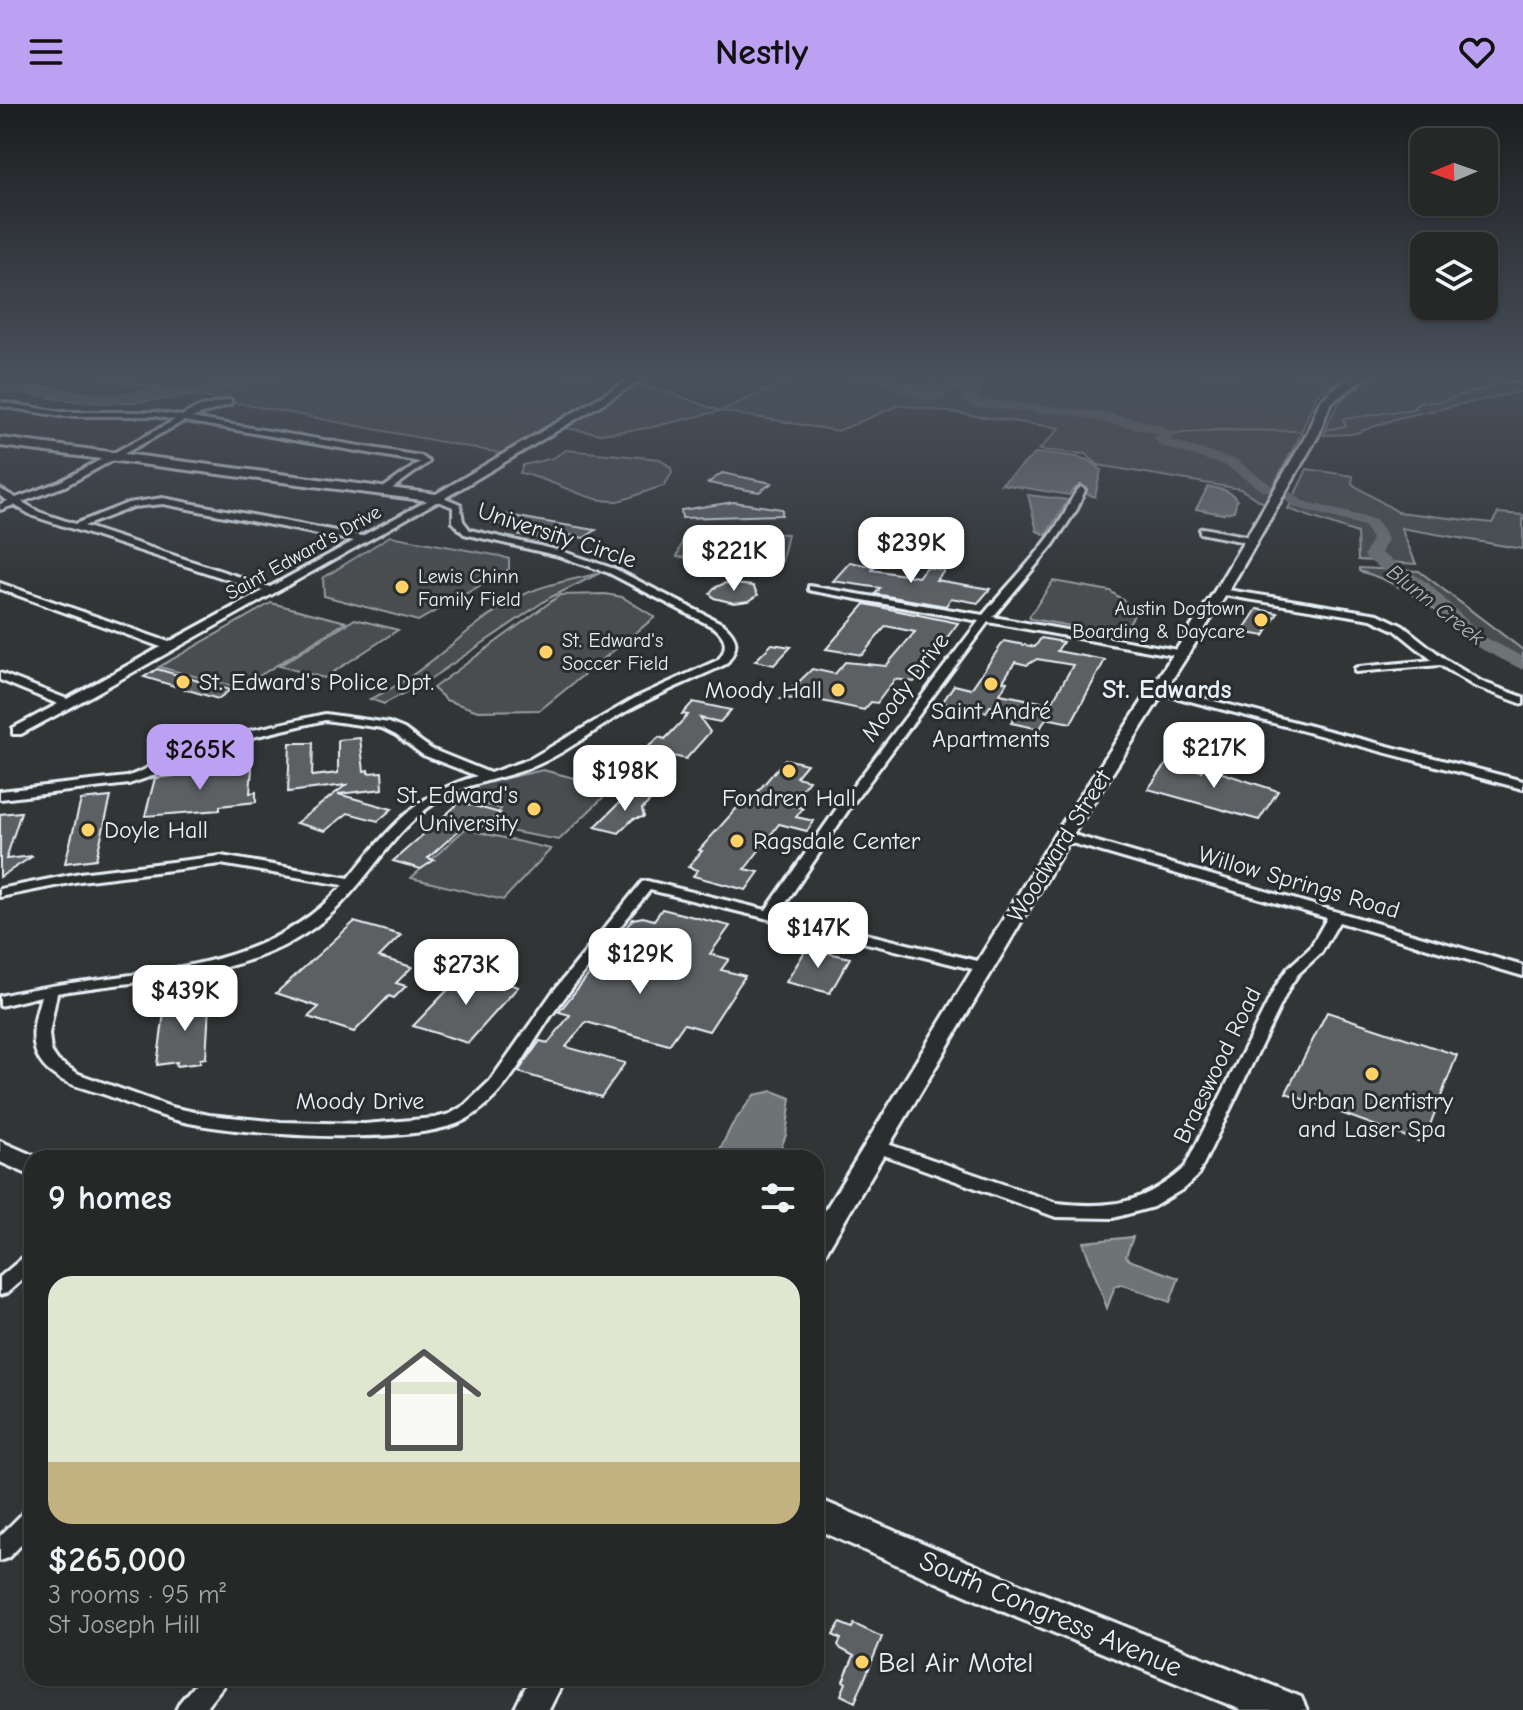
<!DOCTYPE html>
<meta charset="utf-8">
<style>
:root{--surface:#262828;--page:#2e3030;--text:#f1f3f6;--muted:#a4a6a8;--line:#424445;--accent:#bca0f2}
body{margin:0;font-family:"Comic Neue",sans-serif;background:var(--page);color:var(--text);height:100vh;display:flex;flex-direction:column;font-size:30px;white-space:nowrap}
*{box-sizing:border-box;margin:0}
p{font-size:26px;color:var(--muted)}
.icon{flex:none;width:44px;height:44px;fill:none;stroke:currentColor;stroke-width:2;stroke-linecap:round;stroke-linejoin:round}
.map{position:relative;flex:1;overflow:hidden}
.drawer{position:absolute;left:24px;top:1046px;width:800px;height:536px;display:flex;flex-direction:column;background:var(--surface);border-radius:24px;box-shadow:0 2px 6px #0004,0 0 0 2px var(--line)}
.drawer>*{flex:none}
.needle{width:52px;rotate:268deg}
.fabs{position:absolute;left:1410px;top:24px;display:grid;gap:16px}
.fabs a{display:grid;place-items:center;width:88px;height:88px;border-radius:16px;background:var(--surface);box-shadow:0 2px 6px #0004,0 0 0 2px var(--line);font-size:40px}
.price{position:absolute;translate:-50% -68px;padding:0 18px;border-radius:16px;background:#fff;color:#222;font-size:26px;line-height:52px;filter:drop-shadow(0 2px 4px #0008)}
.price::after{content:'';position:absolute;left:50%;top:48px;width:24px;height:18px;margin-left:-12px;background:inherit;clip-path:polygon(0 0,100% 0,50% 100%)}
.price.active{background:var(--accent);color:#111}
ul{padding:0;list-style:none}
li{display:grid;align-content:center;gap:16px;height:424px;padding:0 24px}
li span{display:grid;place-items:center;height:248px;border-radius:24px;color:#555}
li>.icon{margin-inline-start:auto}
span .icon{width:144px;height:144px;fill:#fffc;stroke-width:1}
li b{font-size:34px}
h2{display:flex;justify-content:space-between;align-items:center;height:96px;padding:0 24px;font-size:34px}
header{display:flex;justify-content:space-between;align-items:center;height:104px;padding:0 24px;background:var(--accent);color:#111;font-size:36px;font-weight:700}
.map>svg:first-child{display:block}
</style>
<header><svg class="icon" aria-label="menu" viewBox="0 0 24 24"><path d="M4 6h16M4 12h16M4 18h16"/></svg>Nestly<svg class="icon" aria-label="heart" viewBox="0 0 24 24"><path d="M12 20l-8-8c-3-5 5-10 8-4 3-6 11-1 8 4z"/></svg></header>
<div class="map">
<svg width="1523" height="1606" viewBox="0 0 1523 1606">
<rect width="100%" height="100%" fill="#323536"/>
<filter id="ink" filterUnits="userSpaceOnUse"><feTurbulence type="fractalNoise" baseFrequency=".0125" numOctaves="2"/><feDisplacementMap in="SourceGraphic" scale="16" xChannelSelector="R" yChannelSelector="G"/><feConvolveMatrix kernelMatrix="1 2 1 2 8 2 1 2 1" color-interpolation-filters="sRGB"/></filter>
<g filter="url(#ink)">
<!-- green -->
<g fill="#494d4f" stroke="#989fa4" stroke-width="2">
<path d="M88,271H639L505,350L195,291C155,297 110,302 69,296C43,293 27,288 0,288V282L50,283L105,292L162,285Z"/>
<path d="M716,271H827L930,281L942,271H1348L1316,291L1299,334L1264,399L1240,385L1098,361L1086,350L1039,346L1060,324L900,301L838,327L720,307L648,324L601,330L565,324C581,315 622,286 636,283C654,279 700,301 720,307L788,277Z"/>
<path d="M1378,271H1464L1523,279V287L1398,314L1353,330L1324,331C1335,296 1347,289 1378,271Z"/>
<path d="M566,346L660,355L671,364L672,369L664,382C648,385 626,397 616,397C585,398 553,375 520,369L523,361L553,354Z"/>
<polygon points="1307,365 1353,372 1352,380 1398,408 1492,419 1498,409 1523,411 1523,445 1401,424 1416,460 1358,456 1357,429 1288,405"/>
<polygon points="686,426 788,430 782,457 677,453"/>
<polygon points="390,432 500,452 509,455 509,465 418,517 324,492 323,474"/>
<path d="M1359,464L1419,467L1523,546V562C1460,536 1426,485 1359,467Z"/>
<path d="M600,469L549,494L430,575L384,600L370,595C425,572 465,522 517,494C542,480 573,476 600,469Z"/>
<polygon points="1053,477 1110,487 1137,506 1122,531 1031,515 1029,513"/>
<polygon points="605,490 622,493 655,513 540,606 478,607 446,596 433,584 560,491"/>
<polygon points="271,499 346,518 240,584 159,563"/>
<polygon points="355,515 398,526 324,574 279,562"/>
<polygon points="543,666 613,684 559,736 487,723 501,705 463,695 446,695 479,680"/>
<polygon points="465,725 551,745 503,796 411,774"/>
</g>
<!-- water -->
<g fill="#6e7376" stroke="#9fa5aa" stroke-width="2">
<path d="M1036,349C1056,351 1088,349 1101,366L1095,393L1087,390L1085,385L1075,384L1069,391L1001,380Z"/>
<path d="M1208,383C1221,385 1229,385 1237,396L1234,407L1222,410L1196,405Z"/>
<polygon points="1028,391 1068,396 1046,431 1037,427"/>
<polygon points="773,987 791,994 786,1031 777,1054 697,1054 720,1045 732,1021 754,991"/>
<polygon points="1133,1133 1126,1152 1129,1156 1179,1174 1170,1198 1121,1180 1115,1182 1107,1204 1083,1138"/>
</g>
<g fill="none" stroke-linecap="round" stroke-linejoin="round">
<!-- stream -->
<g stroke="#9fa5aa" stroke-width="2">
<polyline points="1326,326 1346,322 1343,315 1413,305 1419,298 1438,298 1506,278"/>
<polyline points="1169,330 1220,326 1299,327"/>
</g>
<!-- river -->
<g fill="#6e7376" fill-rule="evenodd">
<polygon points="266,271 294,271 205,291 105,298 0,288 0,280 105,290 205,283"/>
<path d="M871,271H888L934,288L937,282L959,277L980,281L981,284L977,295C1016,299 1150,308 1176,330L1170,336L1237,356L1275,384L1272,387H1262L1227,362L1160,342L1153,334L1157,330L1152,328L1069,311L973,303L961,295L967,286L947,288L944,295C921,298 889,285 871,271Z"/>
<polygon points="1291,388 1303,397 1376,416 1388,435 1381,449 1428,479 1483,532 1523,553 1523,566 1471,540 1416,487 1366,455 1364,451 1372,435 1364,422 1293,403 1283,393"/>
</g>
</g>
<!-- building -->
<g fill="#5c6063" stroke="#e8f1f8" stroke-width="2" fill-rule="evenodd">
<polygon points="722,369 772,379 759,388 708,379"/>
<polygon points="734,398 782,405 782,411 682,414 681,406"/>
<polygon points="503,410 540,417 596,426 584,434 548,427 534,434 516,430 524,425 490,418"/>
<polygon points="850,458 874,463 872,466 918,473 926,463 945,466 936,476 990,485 978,499 951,494 946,502 875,490 880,484 833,477"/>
<polygon points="725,479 753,482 758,491 749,497 734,499 714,494 710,489 714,484"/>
<polygon points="865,500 958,519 914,578 895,575 877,599 871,598 864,606 808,594 781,595 812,565 835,570 845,558 886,562 915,528 886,522 862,551 826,545"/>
<polygon points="1257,505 1278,509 1264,532 1242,528"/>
<path d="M1041,534L1063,538L1057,547L1105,556L1071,619L1046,614L1040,625L1011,619L1018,607L990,602L986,608L942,599L954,581L971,585L1004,537L1035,543ZM1037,555L1073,561L1051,600L1000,590L1007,578L1003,577L1015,558L1027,561Z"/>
<polygon points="772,540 791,543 774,561 755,557"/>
<polygon points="157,565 230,586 218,595 144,573"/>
<polygon points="693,598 731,606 720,618 700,614 710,628 686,655 645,646 659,633 665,635 688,611 682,610"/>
<polygon points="360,634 364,667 368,666 368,669 382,668 383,685 338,690 392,705 378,717 348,709 325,727 296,719 346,681 288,688 290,639 313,639 312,672 338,669 338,636"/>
<polygon points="785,655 807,660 796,673 809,676 789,701 803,704 796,713 814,717 807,727 779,720 745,765 759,768 746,786 693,772 698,766 688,763 702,747 699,746 744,696 750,697"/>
<polygon points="1168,658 1202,667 1204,663 1278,687 1259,716 1148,685"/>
<polygon points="252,664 250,689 256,688 256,698 220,702 220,706 145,712 155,674"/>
<polygon points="630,688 654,693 642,705 644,713 633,715 619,729 595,723"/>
<polygon points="111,693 96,755 65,759 81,696"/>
<polygon points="460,698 500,709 484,723 467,719 428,754 434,756 421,765 393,757"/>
<polygon points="21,708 6,755 33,752 0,773 0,710"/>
<polygon points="662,805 730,822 710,850 729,855 721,866 745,872 709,927 684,920 669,941 586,918 566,943 625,959 601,993 518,968 540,937 548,939 570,911 559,908 633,815 643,813 654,816"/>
<polygon points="354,818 401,831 379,853 412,863 396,879 406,882 394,894 389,892 354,928 308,913 319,903 276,889"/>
<polygon points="807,844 850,854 830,889 786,878"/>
<polygon points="467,866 518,883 468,939 413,922"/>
<polygon points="205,891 203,903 209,903 206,954 200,955 200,959 176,962 177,958 157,961 164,909 176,907 177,895"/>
<polygon points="1327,908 1457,951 1423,1039 1286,989"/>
<polygon points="840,1519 852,1524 854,1520 882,1533 855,1598 841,1591 846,1579 843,1577 854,1552 841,1545 838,1541 841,1535 833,1531"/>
</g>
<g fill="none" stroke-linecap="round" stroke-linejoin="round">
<!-- street casing -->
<g stroke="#e8f1f8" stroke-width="6">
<g id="street">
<path d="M228,296H231V300L191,314L421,352L429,358L386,389L383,388V384L420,358L184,317L65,382L22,398L39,408L75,420L128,399L163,394L362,432L438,391L460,400L463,417L470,426L561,447L615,465L723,520C739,533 739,544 726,560C693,576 659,589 627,607C597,624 570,646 539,660C505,676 467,677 436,698C393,726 370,774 333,808C259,877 150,873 57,889L49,930L51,947L58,957L79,970L171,1003L209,1011L281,1018L365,1020L435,1014L450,1010L465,1001L490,977L552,889L642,778L647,777L766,806L842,697L979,517L813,487L809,486V482L983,511C1009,479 1040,450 1062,414C1068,405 1072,390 1081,383L1085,386L1077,405L1053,441L993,513L1183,547L1188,550L1183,553L988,518L851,702L779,809L990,860L992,863L990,866L985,868L650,786C618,825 586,864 556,905C528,943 508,993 465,1016C415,1043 246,1031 189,1019C159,1013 131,1000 103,990C81,983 53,978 40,957C28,937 35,913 41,892L0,902V892C117,863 256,880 343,781L221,760L80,777L0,793V785L80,769L221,752L349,774C387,727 416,689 477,672L423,651L396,631L382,624L325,616L189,648L152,672L129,680L0,695V687L127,673L144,666L181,642L325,610L389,619L404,625L431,645L490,669L530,655L635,594L718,556C728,544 727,534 715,524L609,469L555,451L464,430L453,418V403L438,397L73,602L21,630H13V624L58,600L0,576V569L67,595L161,543L0,485V479L169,538L263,487L33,412L14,401L0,406V400L8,397L0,392V385L16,394L59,378L175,316L155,312H61L0,302V298L61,308H155L182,312L194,305ZM163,400L354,437L270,483L84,422L133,403Z"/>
<polygon points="1203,424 1250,433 1255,436 1250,439 1200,429 1200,425"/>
<polygon points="1221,485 1378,510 1403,522 1446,556 1482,578 1523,593 1523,600 1474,582 1440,561 1355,568 1355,564 1359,563 1432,556 1395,526 1371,515 1217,490 1216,488"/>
<polygon points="1160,583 1523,677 1523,685 1156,588 1154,586"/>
<path d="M1063,728L1523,862V872L1339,818L1321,849L1298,870L1290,882L1198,1071L1183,1085L1153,1103L1113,1114L1056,1113L870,1046L868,1042L870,1038L876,1036L1057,1099C1111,1105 1144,1100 1185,1063L1276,882L1288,864L1310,844L1327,814L1058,735L1056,732Z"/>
<polygon points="32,1149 32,1167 7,1189 0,1191 0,1173 26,1151"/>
<polygon points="32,1405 32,1430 8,1454 0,1457 0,1432 24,1408"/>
<polygon points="200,1574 227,1574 223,1582 204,1606 176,1606 180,1598"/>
</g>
</g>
<!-- secondary casing -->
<g stroke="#e8f1f8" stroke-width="6">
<g id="secondary">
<polygon points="637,271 650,271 438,398 0,342 0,334 436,390"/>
<polygon points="1355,271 1368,271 1330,300 1319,330 1228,488 1072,732 825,1150 816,1153 816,1121 1054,732 1214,488 1307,330 1319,299 1332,286"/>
<polygon points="1486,271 1523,272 1523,278"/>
<polygon points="530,1574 565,1574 549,1606 514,1606"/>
</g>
</g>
<!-- primary casing -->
<g stroke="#e8f1f8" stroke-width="6">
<g id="primary">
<polygon points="0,1037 39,1054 32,1054 32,1072 0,1058"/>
<polygon points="816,1394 1044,1490 1301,1593 1307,1606 1242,1606 1018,1514 816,1425"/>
</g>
</g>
<!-- street -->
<use href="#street" fill="#2a2d2e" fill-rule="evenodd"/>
<!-- secondary -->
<use href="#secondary" fill="#2a2d2e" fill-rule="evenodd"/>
<!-- primary -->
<use href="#primary" fill="#2a2d2e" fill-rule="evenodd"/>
</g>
</g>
<!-- sky -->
<linearGradient id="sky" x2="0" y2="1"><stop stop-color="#1c1d1e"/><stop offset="0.55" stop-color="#49515d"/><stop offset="1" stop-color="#49515d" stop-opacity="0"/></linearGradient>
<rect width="1523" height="496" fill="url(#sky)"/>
<!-- markers -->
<g fill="#ffd166" stroke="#2a2d2e" stroke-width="3">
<circle cx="402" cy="483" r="8"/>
<circle cx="1261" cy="516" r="8"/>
<circle cx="546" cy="548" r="8"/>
<circle cx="183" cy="578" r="8"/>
<circle cx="991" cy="580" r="8"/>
<circle cx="838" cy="586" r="8"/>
<circle cx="789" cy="667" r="8"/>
<circle cx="534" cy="705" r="8"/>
<circle cx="88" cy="726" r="8"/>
<circle cx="737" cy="737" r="8"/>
<circle cx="1372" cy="970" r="8"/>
<circle cx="862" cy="1558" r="8"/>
</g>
<g text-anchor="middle" stroke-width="6" stroke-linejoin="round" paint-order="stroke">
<!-- far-street labels -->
<g font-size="20" fill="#e8f1f8" stroke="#2a2d2e">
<text transform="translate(303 448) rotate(-29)" y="7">Saint Edward's Drive</text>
</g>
<!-- far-poi labels -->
<g font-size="20" fill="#e8f1f8" stroke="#2a2d2e" text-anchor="start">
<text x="418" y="479">Lewis Chinn<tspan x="418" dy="23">Family Field</tspan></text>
<text x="1245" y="511" text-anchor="end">Austin Dogtown<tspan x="1245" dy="23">Boarding &amp; Daycare</tspan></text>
<text x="562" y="543">St. Edward's<tspan x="562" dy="23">Soccer Field</tspan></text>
</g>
<!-- far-water labels -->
<g font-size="22" font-style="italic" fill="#b1b8be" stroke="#2a2d2e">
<text transform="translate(1436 500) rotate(38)" y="8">Blunn Creek</text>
</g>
<!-- street labels -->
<g font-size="24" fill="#e8f1f8" stroke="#2a2d2e">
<text transform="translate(557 431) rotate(18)" y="8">University Circle</text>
<text transform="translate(905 583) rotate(-53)" y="8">Moody Drive</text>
<text transform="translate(1059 742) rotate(-58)" y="8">Woodward Street</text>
<text transform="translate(1299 778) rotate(16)" y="8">Willow Springs Road</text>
<text transform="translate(1217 961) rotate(-64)" y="8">Braeswood Road</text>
<text x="360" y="1005">Moody Drive</text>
</g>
<!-- poi labels -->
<g font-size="24" fill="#e8f1f8" stroke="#2a2d2e" text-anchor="start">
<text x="199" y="586">St. Edward's Police Dpt.</text>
<text x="822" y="594" text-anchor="end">Moody Hall</text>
<text x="991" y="615" text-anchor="middle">Saint André<tspan x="991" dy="28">Apartments</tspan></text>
<text x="518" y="699" text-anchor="end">St. Edward's<tspan x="518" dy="28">University</tspan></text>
<text x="789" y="702" text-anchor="middle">Fondren Hall</text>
<text x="104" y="734">Doyle Hall</text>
<text x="753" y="745">Ragsdale Center</text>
<text x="1372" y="1005" text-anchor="middle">Urban Dentistry<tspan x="1372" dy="28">and Laser Spa</tspan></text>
</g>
<!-- neighbourhood labels -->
<g font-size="26" font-weight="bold" fill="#e8f1f8" stroke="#2a2d2e">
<text x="1167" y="594">St. Edwards</text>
</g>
<!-- near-street labels -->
<g font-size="28" fill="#e8f1f8" stroke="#2a2d2e">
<text transform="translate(1051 1509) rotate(23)" y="10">South Congress Avenue</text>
</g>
<!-- near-poi labels -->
<g font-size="28" fill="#e8f1f8" stroke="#2a2d2e" text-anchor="start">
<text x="878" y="1568">Bel Air Motel</text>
</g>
</g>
</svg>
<div class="fabs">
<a><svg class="needle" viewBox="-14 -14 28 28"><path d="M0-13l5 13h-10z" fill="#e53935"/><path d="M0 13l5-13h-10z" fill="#a4a6a8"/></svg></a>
<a><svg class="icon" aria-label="layers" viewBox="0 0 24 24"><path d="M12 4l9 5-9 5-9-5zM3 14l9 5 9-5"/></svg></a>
</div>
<b class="price" style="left:911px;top:481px">$239K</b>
<b class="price" style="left:734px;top:489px">$221K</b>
<b class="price" style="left:1214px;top:686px">$217K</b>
<b class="price active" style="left:200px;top:688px">$265K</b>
<b class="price" style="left:625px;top:709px">$198K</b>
<b class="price" style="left:818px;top:866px">$147K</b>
<b class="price" style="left:640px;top:892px">$129K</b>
<b class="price" style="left:466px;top:903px">$273K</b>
<b class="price" style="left:185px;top:929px">$439K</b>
<section class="drawer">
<h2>9 homes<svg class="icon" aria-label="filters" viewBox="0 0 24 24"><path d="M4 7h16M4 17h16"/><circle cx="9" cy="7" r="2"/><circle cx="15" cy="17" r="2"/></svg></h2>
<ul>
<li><span style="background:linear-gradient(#dfe7d0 75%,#c2b280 0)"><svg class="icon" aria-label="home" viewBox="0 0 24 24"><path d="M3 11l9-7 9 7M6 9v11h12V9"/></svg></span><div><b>$265,000</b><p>3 rooms · 95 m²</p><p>St Joseph Hill</p></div></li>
</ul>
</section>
</div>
